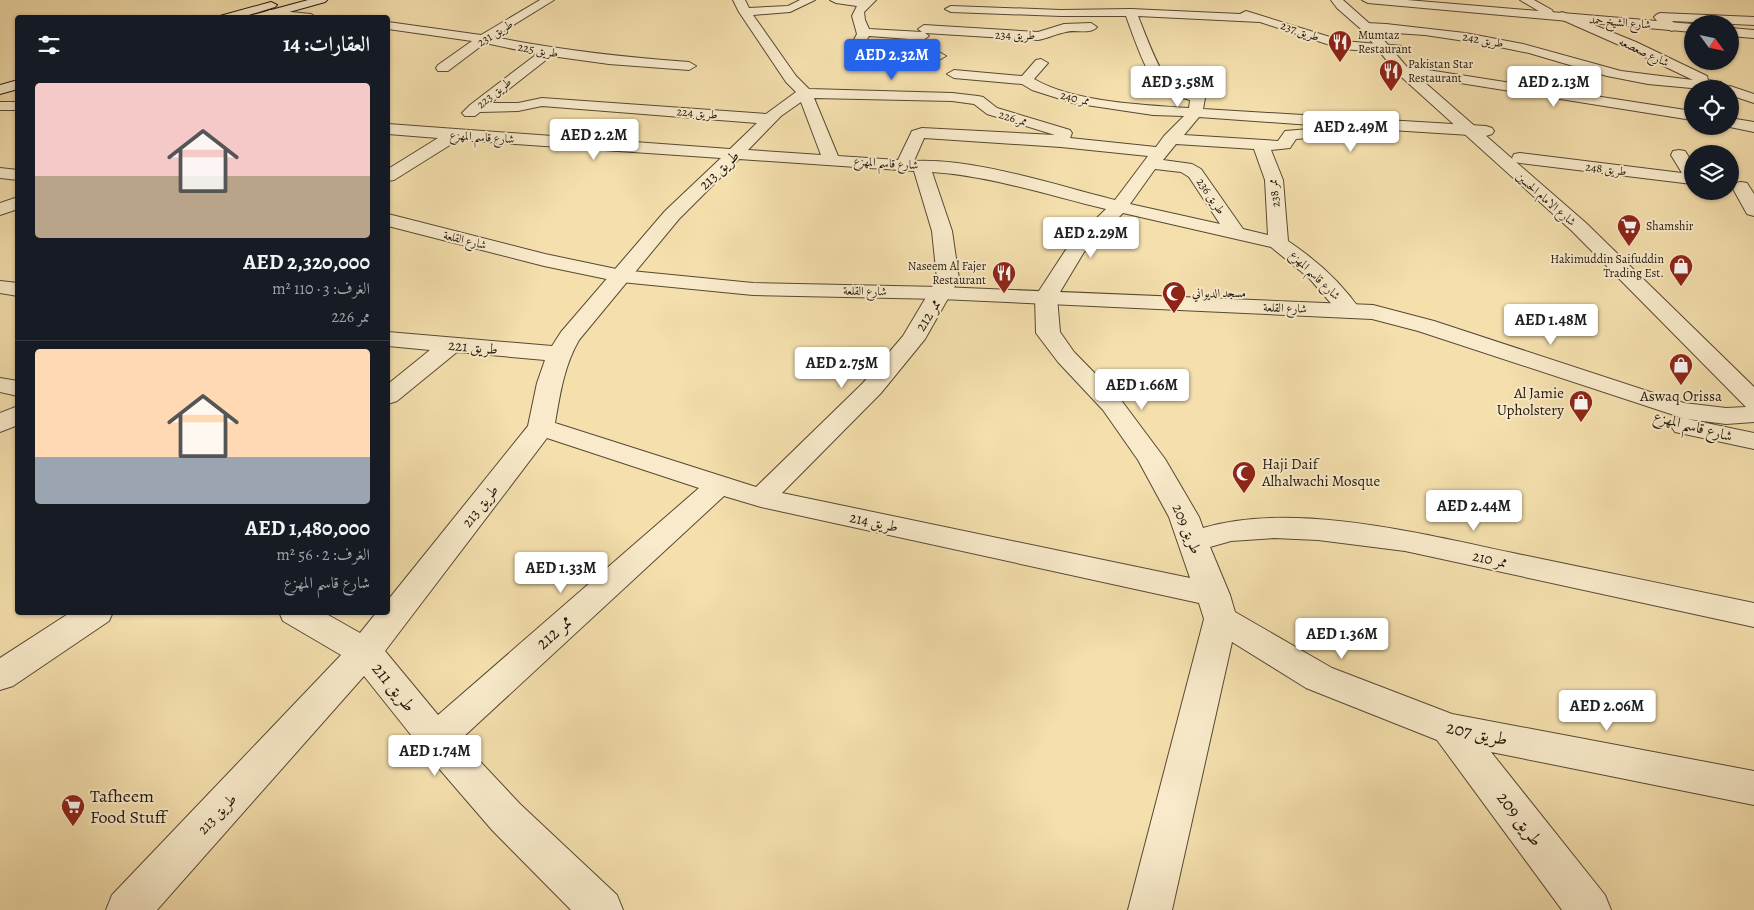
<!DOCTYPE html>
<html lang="ar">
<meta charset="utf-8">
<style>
:root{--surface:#171b24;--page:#20242c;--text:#f1f3f6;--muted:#9ea1a6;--line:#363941;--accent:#2563eb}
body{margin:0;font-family:Alegreya,Amiri,serif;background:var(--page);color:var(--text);direction:rtl;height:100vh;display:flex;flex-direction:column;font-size:19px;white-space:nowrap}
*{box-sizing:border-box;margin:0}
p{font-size:16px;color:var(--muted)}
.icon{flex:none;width:28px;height:28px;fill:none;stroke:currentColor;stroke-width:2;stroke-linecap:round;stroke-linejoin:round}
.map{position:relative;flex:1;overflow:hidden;direction:ltr}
.sheet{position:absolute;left:15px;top:15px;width:375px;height:600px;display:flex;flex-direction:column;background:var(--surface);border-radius:5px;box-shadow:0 1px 4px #0004;direction:rtl}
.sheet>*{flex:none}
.needle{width:32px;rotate:123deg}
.fabs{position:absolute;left:1684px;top:15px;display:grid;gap:10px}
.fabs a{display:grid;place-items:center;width:55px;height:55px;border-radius:50%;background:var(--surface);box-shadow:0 1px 4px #0004;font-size:25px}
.price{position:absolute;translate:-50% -42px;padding:0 11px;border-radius:5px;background:#fff;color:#222;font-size:16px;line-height:32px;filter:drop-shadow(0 1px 2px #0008)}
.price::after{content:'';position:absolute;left:50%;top:30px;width:15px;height:11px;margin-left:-8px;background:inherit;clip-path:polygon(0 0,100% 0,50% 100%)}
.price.selected{background:var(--accent);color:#fff}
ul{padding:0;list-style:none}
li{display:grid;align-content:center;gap:10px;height:265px;padding:0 20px}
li+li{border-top:1px solid var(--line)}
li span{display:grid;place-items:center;height:155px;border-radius:5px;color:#555}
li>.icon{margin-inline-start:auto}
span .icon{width:90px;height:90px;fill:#fffc;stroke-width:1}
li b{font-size:21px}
h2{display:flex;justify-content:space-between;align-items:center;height:60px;padding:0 20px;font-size:21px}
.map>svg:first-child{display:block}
</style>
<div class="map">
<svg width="1754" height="910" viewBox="0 0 1754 910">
<rect width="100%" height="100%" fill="#f4dfad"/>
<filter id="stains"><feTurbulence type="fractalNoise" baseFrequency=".004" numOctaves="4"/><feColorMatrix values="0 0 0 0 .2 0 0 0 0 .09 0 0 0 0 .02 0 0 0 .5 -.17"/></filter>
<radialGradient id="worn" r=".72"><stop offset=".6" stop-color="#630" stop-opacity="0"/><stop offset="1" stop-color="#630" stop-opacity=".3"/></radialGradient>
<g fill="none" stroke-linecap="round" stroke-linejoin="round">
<!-- minor casing -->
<g stroke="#564934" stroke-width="2">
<g id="minor">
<path d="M540,0H554L494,37C559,50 623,57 689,62L696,66L689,70L609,64L551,56L491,103H518L542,98L766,114L796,92L786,82L739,12L733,0H745L749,8L788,6L800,0H815L790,12L753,15L796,76L809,89L952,93L978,96L983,97L997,108L1070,130L1072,133L1070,138L1156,147L1164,136L1184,116L1153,115L1073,103L1032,90L1022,84L954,78L947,74L954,70L1022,76L1036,60L1041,59L1048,63L1034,79C1073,102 1143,105 1189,108L1190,100C1182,97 1171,98 1164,93C1149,84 1132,32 1126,16H1061L951,12L945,9L951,6L1061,10L1131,9L1240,14L1246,11L1343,41L1402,46L1403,49L1397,53L1342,49L1260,22L1138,16C1144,31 1161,78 1173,87C1181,92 1194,90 1203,95L1205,98L1203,109L1486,126L1492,128L1494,131L1492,134L1486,136L1327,126L1321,137L1296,139L1290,148L1271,150L1283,180L1288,241C1315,259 1342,283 1361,311L1358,316L1350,318L1342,316L1309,278L1271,247L1123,213L1084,252L1057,297L1060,332L1074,352L1121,400L1165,459L1199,517L1203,528C1293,501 1422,534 1513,553C1593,570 1674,586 1754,603V627L1405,551L1318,540L1274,538L1231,541L1210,547L1230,595L1235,612L1332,668L1452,714L1754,771V805L1491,752L1605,895L1611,910H1562L1437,740L1306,688L1232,642L1172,910H1128L1204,619L1199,603L761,507L724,496L460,740L520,804L617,895L623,910H571L492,830L423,750L364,676L157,910H106L112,895L341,655L283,621L279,612H323L360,633L377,612H388V600L528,426L537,383L545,360L457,352L397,401L388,404V384L430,350L388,346V332L552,346L561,332L665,211L721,158L458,140L394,180L388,181V169L438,138L388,134V124L730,149L757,123L542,106L518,111L480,112L475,116H465L462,113L470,105L537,54L485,43L448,71H438L436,68L438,65L472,41L388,29V22L481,35ZM814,98L952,101L974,104L987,114L1055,135L922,128L912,131L898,160L838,156ZM801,102L821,155L748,150L781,116ZM1199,117L1311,125L1309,129L1285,131L1278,141L1184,135ZM924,138L1061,147L1148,156L1115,200C1055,185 975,158 914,161ZM1176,144L1254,149L1265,180L1268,235L1243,229L1201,169L1192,164L1163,160ZM739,159L914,171L932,231L937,279L903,336L863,383L756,487L555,423C560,394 564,366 579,340L679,219ZM1155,169L1181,172L1189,177L1220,224L1130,204ZM932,172C991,176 1048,195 1106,209L1069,245L1035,297L1036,333L1058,362L1103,410L1138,460L1169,517L1190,578L782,493L881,393L925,339L959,279L952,231ZM547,438L699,488L438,715L385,651Z"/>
<path d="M830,0H876L864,12L865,20L869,29L922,32L918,29L924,25L1038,32L1064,24L1091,23L1097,27C1090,35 1075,29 1066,32C1056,34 1048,38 1038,40L925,33L929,36L923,40L869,36L861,49L939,52L946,56L939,60L864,57L849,54L848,51L857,34L852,16L857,6L836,3Z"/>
<polygon points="1520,0 1534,0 1552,10 1554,15 1548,18 1544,17 1542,13"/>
<polygon points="270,10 311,14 317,18 278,18 266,15 264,13"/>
<polygon points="1562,12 1636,42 1707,76 1708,80 1721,82 1723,85 1718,89 1702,89 1648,84 1607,76 1529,53 1485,44 1425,35 1366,31 1360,27 1366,23 1386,24 1465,33 1523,44 1621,71 1693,80 1626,48 1558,18 1556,16 1558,14"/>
<path d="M1660,13L1754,17V25L1672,21L1678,27L1672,31C1665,29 1658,23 1654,17L1656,15Z"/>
<polygon points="1402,66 1692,111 1692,120 1397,73 1395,70"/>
<polygon points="1730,86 1754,94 1754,103 1730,95 1730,89 1724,89"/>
<rect x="0" y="102" width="18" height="8"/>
<polygon points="1730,118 1754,122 1754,132 1725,126 1730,126"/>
<polygon points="1679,150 1685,151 1692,162 1692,184 1520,163 1514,162 1512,158 1514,154 1520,153 1682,173 1671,155 1673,151"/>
<polygon points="1741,182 1747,183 1754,194 1754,216 1747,214 1732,187 1735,183"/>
<polygon points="18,197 18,209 0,215 0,203"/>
<polygon points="0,281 18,283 18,296 0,293"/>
<polygon points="0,378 18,381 18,396 0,392"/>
<polygon points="18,406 18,425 0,432 0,413"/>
<polygon points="71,612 113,612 109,621 13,686 0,690 0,658"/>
</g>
</g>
<!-- tertiary casing -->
<g stroke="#564934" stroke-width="2">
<g id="tertiary">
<polygon points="1331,0 1343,0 1370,24 1407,67 1586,223 1754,387 1754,422 1726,424 1687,419 1754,433 1754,449 1675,432 1671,426 1675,420 1683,418 1418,331 1372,319 941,299 753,295 621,282 544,266 388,226 388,214 545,254 621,270 753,283 941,287 1373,305 1434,321 1684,403 1726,408 1746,407 1572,231 1397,73 1362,30 1337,8"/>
<polygon points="1362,0 1407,0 1692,24 1692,32 1368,3"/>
<polygon points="1730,28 1754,30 1754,38 1730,36"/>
<polygon points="0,168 18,170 18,180 0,178"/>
</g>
</g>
<!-- secondary casing -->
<g stroke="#22170b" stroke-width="2">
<g id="secondary">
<polygon points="308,0 327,0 325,2 268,18 247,18 249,16"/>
<polygon points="271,2 277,5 275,7 239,18 218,18 220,16"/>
<polygon points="18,80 18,89 0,94 0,85"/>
</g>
</g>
<!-- minor -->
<use href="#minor" fill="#f8eaca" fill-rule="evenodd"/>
<!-- tertiary -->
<use href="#tertiary" fill="#f8eaca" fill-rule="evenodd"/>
<!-- secondary -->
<use href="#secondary" fill="#f8eaca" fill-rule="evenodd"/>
</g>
<!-- icons -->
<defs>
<g id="restaurant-pin" transform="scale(1.25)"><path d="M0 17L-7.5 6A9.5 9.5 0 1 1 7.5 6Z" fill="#8f2418" stroke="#f8eaca"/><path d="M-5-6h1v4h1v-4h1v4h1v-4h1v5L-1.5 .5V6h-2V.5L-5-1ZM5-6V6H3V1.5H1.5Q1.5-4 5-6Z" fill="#fff"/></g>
<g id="supermarket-pin" transform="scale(1.25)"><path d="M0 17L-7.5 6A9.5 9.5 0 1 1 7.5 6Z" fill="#8f2418" stroke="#f8eaca"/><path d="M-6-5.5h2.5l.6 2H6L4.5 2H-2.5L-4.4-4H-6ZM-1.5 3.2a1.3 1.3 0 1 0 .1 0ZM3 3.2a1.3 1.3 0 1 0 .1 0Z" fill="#fff"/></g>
<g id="shop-pin" transform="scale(1.25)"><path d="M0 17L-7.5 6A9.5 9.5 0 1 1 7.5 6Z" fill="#8f2418" stroke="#f8eaca"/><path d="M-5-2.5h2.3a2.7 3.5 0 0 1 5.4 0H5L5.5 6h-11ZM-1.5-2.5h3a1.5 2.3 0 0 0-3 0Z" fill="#fff"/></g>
<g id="mosque-pin" transform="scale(1.25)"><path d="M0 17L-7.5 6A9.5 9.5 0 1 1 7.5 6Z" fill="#8f2418" stroke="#f8eaca"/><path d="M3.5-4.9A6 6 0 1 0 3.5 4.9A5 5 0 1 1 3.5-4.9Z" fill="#fff"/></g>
</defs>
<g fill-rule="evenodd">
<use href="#restaurant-pin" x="1340" y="42"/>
<use href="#restaurant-pin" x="1391" y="71"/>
<use href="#supermarket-pin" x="1629" y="226"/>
<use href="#shop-pin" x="1681" y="266"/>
<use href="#restaurant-pin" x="1004" y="273"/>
<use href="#mosque-pin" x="1174" y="293"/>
<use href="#shop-pin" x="1681" y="365"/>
<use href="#shop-pin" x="1581" y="402"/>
<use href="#mosque-pin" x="1244" y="473"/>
<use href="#supermarket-pin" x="73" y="806"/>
</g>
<g text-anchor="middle" stroke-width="4" stroke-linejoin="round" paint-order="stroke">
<!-- far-street labels -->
<g font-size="12" fill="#22170b" stroke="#f8eaca">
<text transform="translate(1620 22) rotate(5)" y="4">شارع الشيخ حمد</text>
<text transform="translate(1300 31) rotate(18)" y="4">طريق 237</text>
<text transform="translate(495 33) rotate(-32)" y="4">طريق 231</text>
<text transform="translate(1015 35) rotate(1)" y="4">طريق 234</text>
<text transform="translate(1483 40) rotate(10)" y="4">طريق 242</text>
<text transform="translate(538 50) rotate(10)" y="4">طريق 225</text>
<text transform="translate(1644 52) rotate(25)" y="4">شارع صعصعه</text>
<text transform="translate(494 93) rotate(-39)" y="4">طريق 223</text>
<text transform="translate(1075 98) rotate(13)" y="4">ممر 240</text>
<text transform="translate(697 113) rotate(5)" y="4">طريق 224</text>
<text transform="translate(1013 118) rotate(16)" y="4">ممر 226</text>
<text transform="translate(482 137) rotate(4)" y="4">شارع قاسم المهزع</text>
<text transform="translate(886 163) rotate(4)" y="4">شارع قاسم المهزع</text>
<text transform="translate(1606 169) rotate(7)" y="4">طريق 248</text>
<text transform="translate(1274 193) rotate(-97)" y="4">ممر 238</text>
<text transform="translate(1211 196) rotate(56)" y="4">طريق 236</text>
<text transform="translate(1546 199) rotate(41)" y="4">شارع الامام الحسين</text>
<text transform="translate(465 240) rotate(14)" y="4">شارع القلعة</text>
<text transform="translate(1315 275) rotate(44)" y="4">شارع قاسم المهزع</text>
<text transform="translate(865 291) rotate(1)" y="4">شارع القلعة</text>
<text transform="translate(1285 308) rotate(2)" y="4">شارع القلعة</text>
</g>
<!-- far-poi labels -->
<g font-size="12" fill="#22170b" stroke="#f8eaca" text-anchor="start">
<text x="1358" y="39">Mumtaz<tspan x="1358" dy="14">Restaurant</tspan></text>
<text x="1408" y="68">Pakistan Star<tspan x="1408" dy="14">Restaurant</tspan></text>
<text x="1646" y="230">Shamshir</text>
<text x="1664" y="263" text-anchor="end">Hakimuddin Saifuddin<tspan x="1664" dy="14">Trading Est.</tspan></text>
<text x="986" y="270" text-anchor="end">Naseem Al Fajer<tspan x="986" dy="14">Restaurant</tspan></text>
<text x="1192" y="297">مسجد الديواني</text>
</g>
<!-- street labels -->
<g font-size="15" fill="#22170b" stroke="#f8eaca">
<text transform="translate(719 170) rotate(-44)" y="5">طريق 213</text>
<text transform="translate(928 315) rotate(-58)" y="5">ممر 212</text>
<text transform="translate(473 347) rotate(5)" y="5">طريق 221</text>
<text transform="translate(1693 426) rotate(15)" y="5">شارع قاسم المهزع</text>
<text transform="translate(480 506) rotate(-52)" y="5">طريق 213</text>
<text transform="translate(874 522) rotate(12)" y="5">طريق 214</text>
<text transform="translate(1187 529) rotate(67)" y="5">طريق 209</text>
<text transform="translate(1490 559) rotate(12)" y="5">ممر 210</text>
<text transform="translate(217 814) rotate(-47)" y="5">طريق 213</text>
</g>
<!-- poi labels -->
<g font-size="15" fill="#22170b" stroke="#f8eaca" text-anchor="end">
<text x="1564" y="398">Al Jamie<tspan x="1564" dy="17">Upholstery</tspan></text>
<text x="1681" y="401" text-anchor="middle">Aswaq Orissa</text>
<text x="1262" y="469" text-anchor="start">Haji Daif<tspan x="1262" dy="17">Alhalwachi Mosque</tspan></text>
</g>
<!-- near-street labels -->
<g font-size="18" fill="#22170b" stroke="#f8eaca">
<text transform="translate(554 632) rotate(-42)" y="6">ممر 212</text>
<text transform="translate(394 687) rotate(51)" y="6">طريق 211</text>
<text transform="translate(1477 733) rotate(12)" y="6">طريق 207</text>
<text transform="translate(1520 819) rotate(53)" y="6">طريق 209</text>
</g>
<!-- near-poi labels -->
<g font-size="18" fill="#22170b" stroke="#f8eaca" text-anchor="start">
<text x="90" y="802">Tafheem<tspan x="90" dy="21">Food Stuff</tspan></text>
</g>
</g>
<rect width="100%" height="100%" filter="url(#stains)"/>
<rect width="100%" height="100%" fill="url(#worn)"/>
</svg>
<div class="fabs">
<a><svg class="needle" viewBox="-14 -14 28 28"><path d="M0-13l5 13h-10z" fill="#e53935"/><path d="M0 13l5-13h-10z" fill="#9ea1a6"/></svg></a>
<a><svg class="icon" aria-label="locate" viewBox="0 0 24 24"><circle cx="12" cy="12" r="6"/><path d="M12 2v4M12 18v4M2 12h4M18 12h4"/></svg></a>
<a><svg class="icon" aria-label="layers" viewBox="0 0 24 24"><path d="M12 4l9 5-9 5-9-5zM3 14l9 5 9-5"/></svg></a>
</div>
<b class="price selected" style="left:892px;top:81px">AED 2.32M</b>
<b class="price" style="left:1178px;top:108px">AED 3.58M</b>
<b class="price" style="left:1554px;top:108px">AED 2.13M</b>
<b class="price" style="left:1351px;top:153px">AED 2.49M</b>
<b class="price" style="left:594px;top:161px">AED 2.2M</b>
<b class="price" style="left:1091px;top:259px">AED 2.29M</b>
<b class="price" style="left:1551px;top:346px">AED 1.48M</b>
<b class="price" style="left:842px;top:389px">AED 2.75M</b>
<b class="price" style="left:1142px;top:411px">AED 1.66M</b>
<b class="price" style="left:1474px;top:532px">AED 2.44M</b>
<b class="price" style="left:561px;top:594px">AED 1.33M</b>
<b class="price" style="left:1342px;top:660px">AED 1.36M</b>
<b class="price" style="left:1607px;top:732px">AED 2.06M</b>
<b class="price" style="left:435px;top:777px">AED 1.74M</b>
<section class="sheet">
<h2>العقارات: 14<svg class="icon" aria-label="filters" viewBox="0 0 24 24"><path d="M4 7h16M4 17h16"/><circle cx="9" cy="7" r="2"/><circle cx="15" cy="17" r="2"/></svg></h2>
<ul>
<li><span style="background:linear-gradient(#f6c9c9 60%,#b9a48a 0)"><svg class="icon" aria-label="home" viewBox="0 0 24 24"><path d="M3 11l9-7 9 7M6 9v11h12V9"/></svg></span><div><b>AED 2,320,000</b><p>الغرف: 3 · 110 m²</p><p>ممر 226</p></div></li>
<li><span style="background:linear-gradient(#ffd9b3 70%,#9aa5b1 0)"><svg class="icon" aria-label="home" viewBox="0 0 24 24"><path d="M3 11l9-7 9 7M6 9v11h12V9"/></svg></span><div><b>AED 1,480,000</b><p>الغرف: 2 · 56 m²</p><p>شارع قاسم المهزع</p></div></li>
</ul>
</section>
</div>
